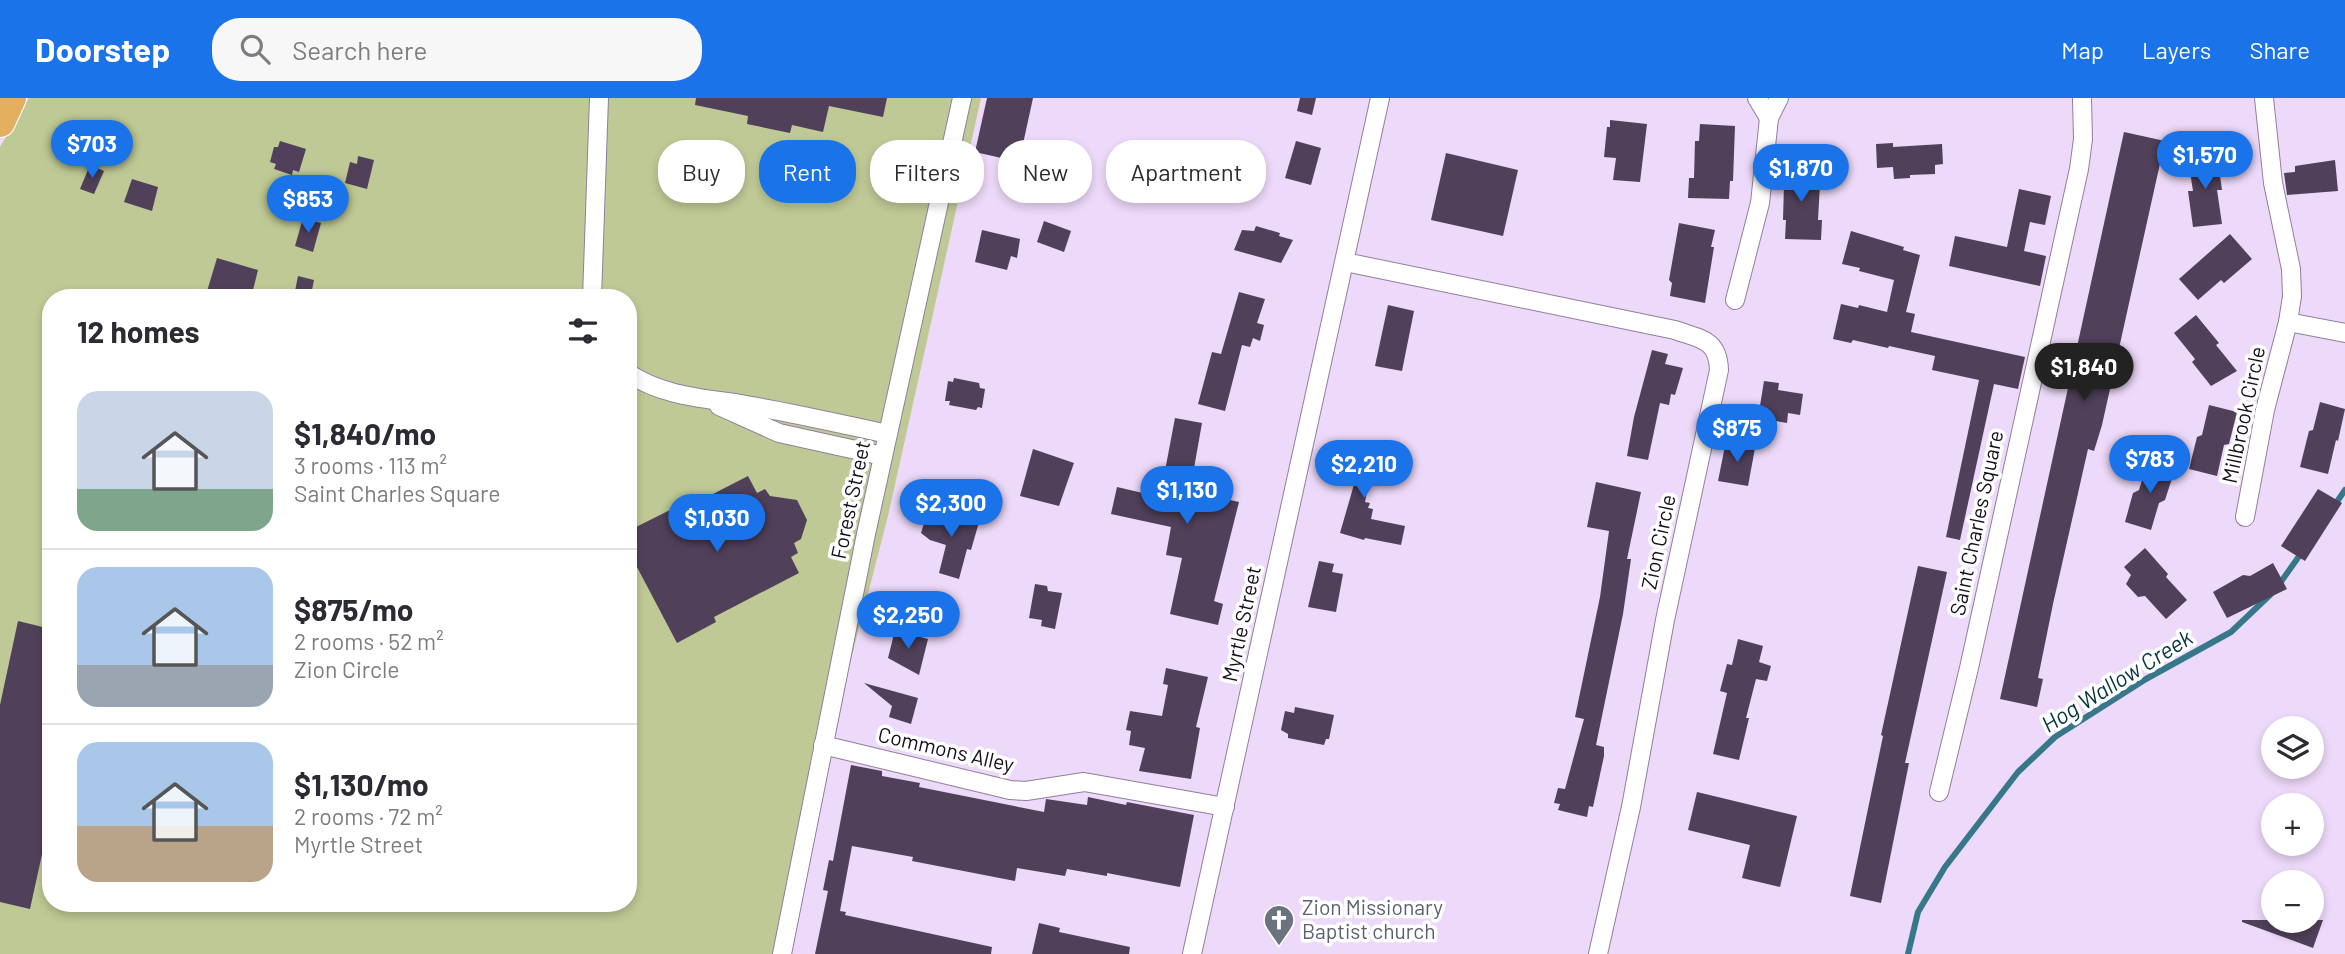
<!DOCTYPE html>
<meta charset="utf-8">
<style>
:root{--surface:#fff;--page:#f7f7f7;--text:#2b2b33;--muted:#7c7c81;--line:#e1e1e2;--accent:#1a73e8}
body{margin:0;font-family:Barlow,sans-serif;background:var(--page);color:var(--text);height:100vh;display:flex;flex-direction:column;font-size:26px;white-space:nowrap}
*{box-sizing:border-box;margin:0}
p{font-size:23px;color:var(--muted)}
.icon{flex:none;width:38px;height:38px;fill:none;stroke:currentColor;stroke-width:2;stroke-linecap:round;stroke-linejoin:round}
.map{position:relative;flex:1;overflow:hidden}
.sheet{position:absolute;left:42px;top:191px;width:595px;height:623px;display:flex;flex-direction:column;background:var(--surface);border-radius:28px;box-shadow:0 4px 10px #0003}
.sheet>*{flex:none}
.top-card{position:absolute;left:658px;top:42px;width:665px;height:63px;display:flex;gap:14px}
.tools{position:absolute;left:2261px;top:618px;display:grid;gap:14px}
.tools a{display:grid;place-items:center;width:63px;height:63px;border-radius:50%;background:var(--surface);box-shadow:0 4px 10px #0003;font-size:35px}
.price{position:absolute;translate:-50% -60px;padding:0 16px;border-radius:24px;background:var(--accent);color:#fff;font-size:23px;line-height:46px;filter:drop-shadow(0 2px 4px #0008)}
.price::after{content:'';position:absolute;left:50%;top:42px;width:21px;height:16px;margin-left:-10px;background:inherit;clip-path:polygon(0 0,100% 0,50% 100%)}
.price.selected{background:#222;color:#fff}
ul{padding:0;list-style:none}
li{display:flex;align-items:center;gap:21px;height:175px;padding:0 35px}
li+li{border-top:2px solid var(--line)}
li span{display:grid;place-items:center;flex:none;width:196px;height:140px;border-radius:21px;color:#555}
li>.icon{margin-inline-start:auto}
span .icon{width:84px;height:84px;fill:#fffc;stroke-width:1}
li b{font-size:30px}
h2{display:flex;justify-content:space-between;align-items:center;height:84px;padding:0 35px;font-size:30px}
.pill{padding:0 24px;border-radius:28px;background:var(--surface);box-shadow:0 4px 10px #0003;font-size:24px;line-height:63px}
.pill.selected{background:var(--accent);color:#fff}
header{display:flex;align-items:center;gap:42px;box-sizing:border-box;height:98px;padding:0 35px;background:var(--accent);color:#fff}
header strong{font-size:33px}
nav{display:flex;gap:38px;margin-inline-start:auto;font-size:24px}
.search{width:490px;height:63px;background:var(--page);display:flex;align-items:center;gap:18px;box-sizing:border-box;padding:0 24px;border-radius:28px;color:var(--muted);font-size:26px}
.map>svg:first-child{display:block}
</style>
<header>
<strong>Doorstep</strong>
<div class="search"><svg class="icon" aria-label="search" viewBox="0 0 24 24"><circle cx="10" cy="10" r="6"/><path d="M15 15l6 6"/></svg>Search here</div>
<nav><a>Map</a><a>Layers</a><a>Share</a></nav>
</header>
<div class="map">
<svg width="2345" height="856" viewBox="0 0 2345 856">
<rect width="100%" height="100%" fill="#edd9f9"/>
<!-- green -->
<path fill="#bfc995" fill-rule="evenodd" d="M29,0H981L888,418L775,856H0V49ZM51,200H628V805H51Z"/>
<g fill="none" stroke-linecap="round" stroke-linejoin="round">
<!-- stream -->
<g stroke="#36788a" stroke-width="6">
<polyline points="2334,408 2345,392"/>
<polyline points="2278,488 2302,454"/>
<polyline points="1908,856 1918,814 1945,769 2018,674 2055,639 2146,581 2231,534 2271,496"/>
</g>
</g>
<!-- building -->
<g fill="#51405a">
<polygon points="696,0 887,0 883,19 829,8 823,34 792,27 790,35 747,26 748,18 695,7"/>
<polygon points="987,0 1033,0 1019,64 975,54"/>
<polygon points="1300,0 1316,0 1312,17 1297,13"/>
<polygon points="1610,22 1647,26 1640,84 1613,82 1616,60 1604,59 1607,29 1610,29"/>
<polygon points="1700,26 1735,28 1733,83 1730,83 1729,101 1688,100 1689,80 1694,80 1695,43 1699,43"/>
<polygon points="2124,34 2165,43 2102,327 2094,353 2088,351 2053,506 2038,580 2043,581 2037,609 2000,601"/>
<polygon points="280,43 306,51 299,74 293,72 292,77 274,71 276,66 270,64 274,49 278,49"/>
<polygon points="1296,43 1321,50 1311,87 1285,80"/>
<polygon points="1893,45 1893,49 1942,46 1943,66 1935,67 1935,76 1910,77 1910,80 1894,81 1893,69 1877,70 1876,46"/>
<polygon points="1446,55 1518,72 1503,138 1431,122"/>
<polygon points="2217,56 2222,92 2217,92 2222,126 2193,129 2188,93 2193,93 2188,61"/>
<polygon points="358,58 374,62 367,91 345,85 350,64 357,66"/>
<polygon points="2335,62 2338,93 2287,97 2284,75 2295,74 2295,68"/>
<polygon points="90,67 104,73 94,96 80,91"/>
<polygon points="1781,69 1816,70 1816,86 1820,86 1818,122 1822,122 1821,142 1785,141 1786,122 1783,122 1784,86 1781,86"/>
<polygon points="132,81 158,89 152,113 124,104"/>
<polygon points="2019,91 2051,98 2045,127 2030,124 2024,153 2046,158 2040,188 1949,168 1955,138 2007,149"/>
<polygon points="303,120 321,125 313,154 295,148"/>
<polygon points="1044,123 1071,133 1064,154 1037,144"/>
<polygon points="1679,125 1715,132 1711,149 1714,149 1705,205 1670,198 1672,185 1669,182"/>
<polygon points="1256,128 1280,135 1279,138 1293,142 1281,165 1234,152 1242,132 1254,133"/>
<polygon points="982,132 1020,141 1017,160 1011,158 1007,172 975,164"/>
<polygon points="1851,133 1904,149 1903,152 1920,157 1906,214 1915,216 1911,234 2025,259 2018,291 1994,286 1960,442 1946,439 1979,282 1932,272 1935,258 1889,248 1888,250 1853,242 1851,245 1833,241 1841,206 1858,210 1859,207 1887,214 1894,182 1859,173 1860,170 1842,166"/>
<polygon points="2230,136 2252,161 2224,185 2221,182 2198,202 2179,181"/>
<polygon points="217,160 258,172 251,200 205,200"/>
<polygon points="298,178 314,182 311,197 295,193"/>
<polygon points="1239,194 1265,201 1257,225 1264,227 1260,243 1253,240 1250,249 1242,247 1225,313 1198,306 1212,254 1221,256"/>
<polygon points="1388,207 1414,213 1402,273 1375,268"/>
<polygon points="2196,217 2219,245 2216,247 2237,273 2211,288 2192,264 2195,261 2174,235"/>
<polygon points="1652,252 1668,256 1665,266 1683,270 1675,297 1671,296 1669,307 1660,305 1648,362 1627,358 1634,319"/>
<polygon points="954,280 979,285 980,290 985,291 982,310 978,309 976,312 949,307 950,303 945,303 948,283 953,284"/>
<polygon points="1764,283 1779,285 1778,292 1803,296 1800,317 1788,315 1787,325 1758,320"/>
<polygon points="2320,304 2345,311 2338,343 2336,342 2328,376 2300,369 2309,333 2313,332"/>
<polygon points="2209,307 2237,314 2229,346 2224,347 2217,378 2189,371 2197,339 2202,337"/>
<polygon points="1175,320 1202,325 1190,393 1239,404 1214,503 1223,506 1218,527 1170,516 1182,460 1166,457 1171,429 1111,416 1117,389 1160,399"/>
<polygon points="1726,343 1755,350 1748,388 1718,383"/>
<polygon points="1338,348 1375,355 1365,404 1370,405 1368,410 1373,411 1371,421 1405,428 1401,447 1365,440 1364,442 1340,435 1357,376 1334,371"/>
<polygon points="1033,351 1074,365 1059,408 1020,398"/>
<polygon points="2148,363 2175,371 2165,402 2159,405 2151,432 2125,424 2133,395 2139,392"/>
<polygon points="748,378 757,395 765,391 770,398 797,402 807,422 801,441 794,445 798,455 791,459 799,475 714,519 716,524 677,545 628,452 628,433 676,409 678,414"/>
<polygon points="1596,384 1641,394 1627,461 1631,461 1623,516 1596,647 1604,649 1604,658 1593,709 1589,708 1587,719 1558,712 1560,706 1554,705 1558,690 1565,691 1584,621 1575,619 1600,499 1609,433 1587,429"/>
<polygon points="2318,391 2342,405 2305,463 2281,448"/>
<polygon points="928,412 934,414 935,412 979,424 971,452 967,451 959,481 939,475 946,447 930,442 921,435"/>
<polygon points="2145,450 2168,476 2166,479 2187,502 2166,521 2145,498 2138,499 2126,486 2131,477 2124,469"/>
<polygon points="1319,463 1334,466 1332,474 1343,476 1336,514 1308,509"/>
<polygon points="2273,465 2287,491 2227,520 2213,494 2243,477 2250,478"/>
<polygon points="1918,468 1947,474 1905,665 1909,665 1881,805 1850,798 1883,638 1881,637"/>
<polygon points="1035,486 1047,488 1048,493 1062,495 1055,531 1041,528 1042,522 1029,520"/>
<polygon points="18,523 51,531 51,730 48,729 30,811 0,804 0,607"/>
<polygon points="895,532 928,541 919,577 888,560"/>
<polygon points="1738,541 1763,548 1759,564 1771,568 1767,583 1756,581 1746,620 1749,620 1739,662 1713,656 1727,595 1720,593 1727,566 1732,567"/>
<polygon points="1166,570 1208,579 1196,629 1200,630 1191,681 1139,673 1145,650 1129,647 1131,633 1126,632 1130,613 1162,618 1168,587 1163,586"/>
<polygon points="864,585 918,600 911,626 889,619 892,608"/>
<polygon points="1295,609 1334,617 1329,641 1326,641 1324,647 1288,640 1288,636 1281,632 1285,613 1294,615"/>
<polygon points="851,667 882,673 882,678 920,685 919,689 1044,714 1046,701 1087,707 1088,699 1126,707 1127,704 1194,717 1180,789 1107,775 1107,778 1067,771 1065,778 1017,770 1015,783 912,763 913,759 852,748 840,813 846,814 845,817 992,849 991,856 815,856 828,793 823,792 829,762 833,763"/>
<polygon points="1697,694 1797,718 1780,789 1742,780 1750,747 1688,732"/>
<polygon points="2242,822 2323,822 2313,850 2242,824"/>
<polygon points="1039,825 1060,830 1059,834 1130,849 1129,856 1032,856"/>
</g>
<g fill="none" stroke-linecap="round" stroke-linejoin="round">
<!-- minor casing -->
<g stroke="#917f9c" stroke-width="20">
<g id="minor">
<polyline points="1757,0 1769,20"/>
<path d="M1345,164L1675,232C1700,241 1718,241 1719,272L1665,522L1631,709L1598,856"/>
<polyline points="592,200 599,0"/>
<polyline points="1735,202 1760,105 1769,20 1779,0"/>
<polyline points="2288,224 2345,235"/>
<path d="M628,275C664,299 705,300 746,307C794,315 841,326 888,336"/>
<polyline points="719,308 779,335 883,358"/>
<polyline points="2245,419 2265,312 2288,224 2292,198 2291,171 2273,85 2264,0"/>
<polyline points="823,647 1010,692 1026,693 1084,684 1225,709"/>
<polyline points="1939,694 1969,570 2079,71 2083,41 2082,0"/>
<polyline points="782,856 866,436 962,0"/>
<polyline points="1192,856 1380,0"/>
</g>
</g>
<!-- trunk casing -->
<g stroke="#fff" stroke-width="32">
<polyline id="trunk" points="0,24 11,0"/>
</g>
<!-- minor -->
<use href="#minor" stroke="#fff" stroke-width="18"/>
<!-- trunk -->
<use href="#trunk" stroke="#e2b05f" stroke-width="30"/>
</g>
<!-- icons -->
<defs>
<g id="church-pin" transform="scale(1.575)"><path d="M0 17L-7.5 6A9.5 9.5 0 1 1 7.5 6Z" fill="#6b7280" stroke="#fff"/><path d="M-1.2-6h2.4v3.5h3.3v2.4h-3.3V6h-2.4V-.1h-3.3v-2.4h3.3Z" fill="#fff"/></g>
</defs>
<g fill-rule="evenodd">
<use href="#church-pin" x="1279" y="822"/>
</g>
<g text-anchor="middle" stroke-width="7" stroke-linejoin="round" paint-order="stroke">
<!-- street labels -->
<g font-size="21" fill="#150e19" stroke="#fff">
<text transform="translate(2244 317) rotate(-78)" y="7">Millbrook Circle</text>
<text transform="translate(851 402) rotate(-78)" y="7">Forest Street</text>
<text transform="translate(1977 425) rotate(-78)" y="7">Saint Charles Square</text>
<text transform="translate(1659 444) rotate(-78)" y="7">Zion Circle</text>
<text transform="translate(1242 526) rotate(-78)" y="7">Myrtle Street</text>
<text transform="translate(946 652) rotate(13)" y="7">Commons Alley</text>
</g>
<!-- worship labels -->
<g font-size="21" fill="#5b616d" stroke="#fff" text-anchor="start">
<text x="1302" y="817">Zion Missionary<tspan x="1302" dy="24">Baptist church</tspan></text>
</g>
<!-- water labels -->
<g font-size="23" font-style="italic" fill="#07363f" stroke="#fff">
<text transform="translate(2117 583) rotate(-32)" y="8">Hog Wallow Creek</text>
</g>
</g>
</svg>
<div class="tools">
<a><svg class="icon" aria-label="layers" viewBox="0 0 24 24"><path d="M12 4l9 5-9 5-9-5zM3 14l9 5 9-5"/></svg></a>
<a>+</a>
<a>−</a>
</div>
<b class="price" style="left:92px;top:82px">$703</b>
<b class="price" style="left:2205px;top:93px">$1,570</b>
<b class="price" style="left:1801px;top:106px">$1,870</b>
<b class="price" style="left:308px;top:137px">$853</b>
<b class="price selected" style="left:2084px;top:305px">$1,840</b>
<b class="price" style="left:1737px;top:366px">$875</b>
<b class="price" style="left:2150px;top:397px">$783</b>
<b class="price" style="left:1364px;top:402px">$2,210</b>
<b class="price" style="left:1187px;top:428px">$1,130</b>
<b class="price" style="left:951px;top:441px">$2,300</b>
<b class="price" style="left:717px;top:456px">$1,030</b>
<b class="price" style="left:908px;top:553px">$2,250</b>
<div class="top-card">
<a class="pill">Buy</a>
<a class="pill selected">Rent</a>
<a class="pill">Filters</a>
<a class="pill">New</a>
<a class="pill">Apartment</a>
</div>
<section class="sheet">
<h2>12 homes<svg class="icon" aria-label="filters" viewBox="0 0 24 24"><path d="M4 7h16M4 17h16"/><circle cx="9" cy="7" r="2"/><circle cx="15" cy="17" r="2"/></svg></h2>
<ul>
<li><span style="background:linear-gradient(#c9d6e8 70%,#7fa58c 0)"><svg class="icon" aria-label="home" viewBox="0 0 24 24"><path d="M3 11l9-7 9 7M6 9v11h12V9"/></svg></span><div><b>$1,840/mo</b><p>3 rooms · 113 m²</p><p>Saint Charles Square</p></div></li>
<li><span style="background:linear-gradient(#a9c7e8 70%,#9aa5b1 0)"><svg class="icon" aria-label="home" viewBox="0 0 24 24"><path d="M3 11l9-7 9 7M6 9v11h12V9"/></svg></span><div><b>$875/mo</b><p>2 rooms · 52 m²</p><p>Zion Circle</p></div></li>
<li><span style="background:linear-gradient(#a9c7e8 60%,#b9a48a 0)"><svg class="icon" aria-label="home" viewBox="0 0 24 24"><path d="M3 11l9-7 9 7M6 9v11h12V9"/></svg></span><div><b>$1,130/mo</b><p>2 rooms · 72 m²</p><p>Myrtle Street</p></div></li>
</ul>
</section>
</div>
